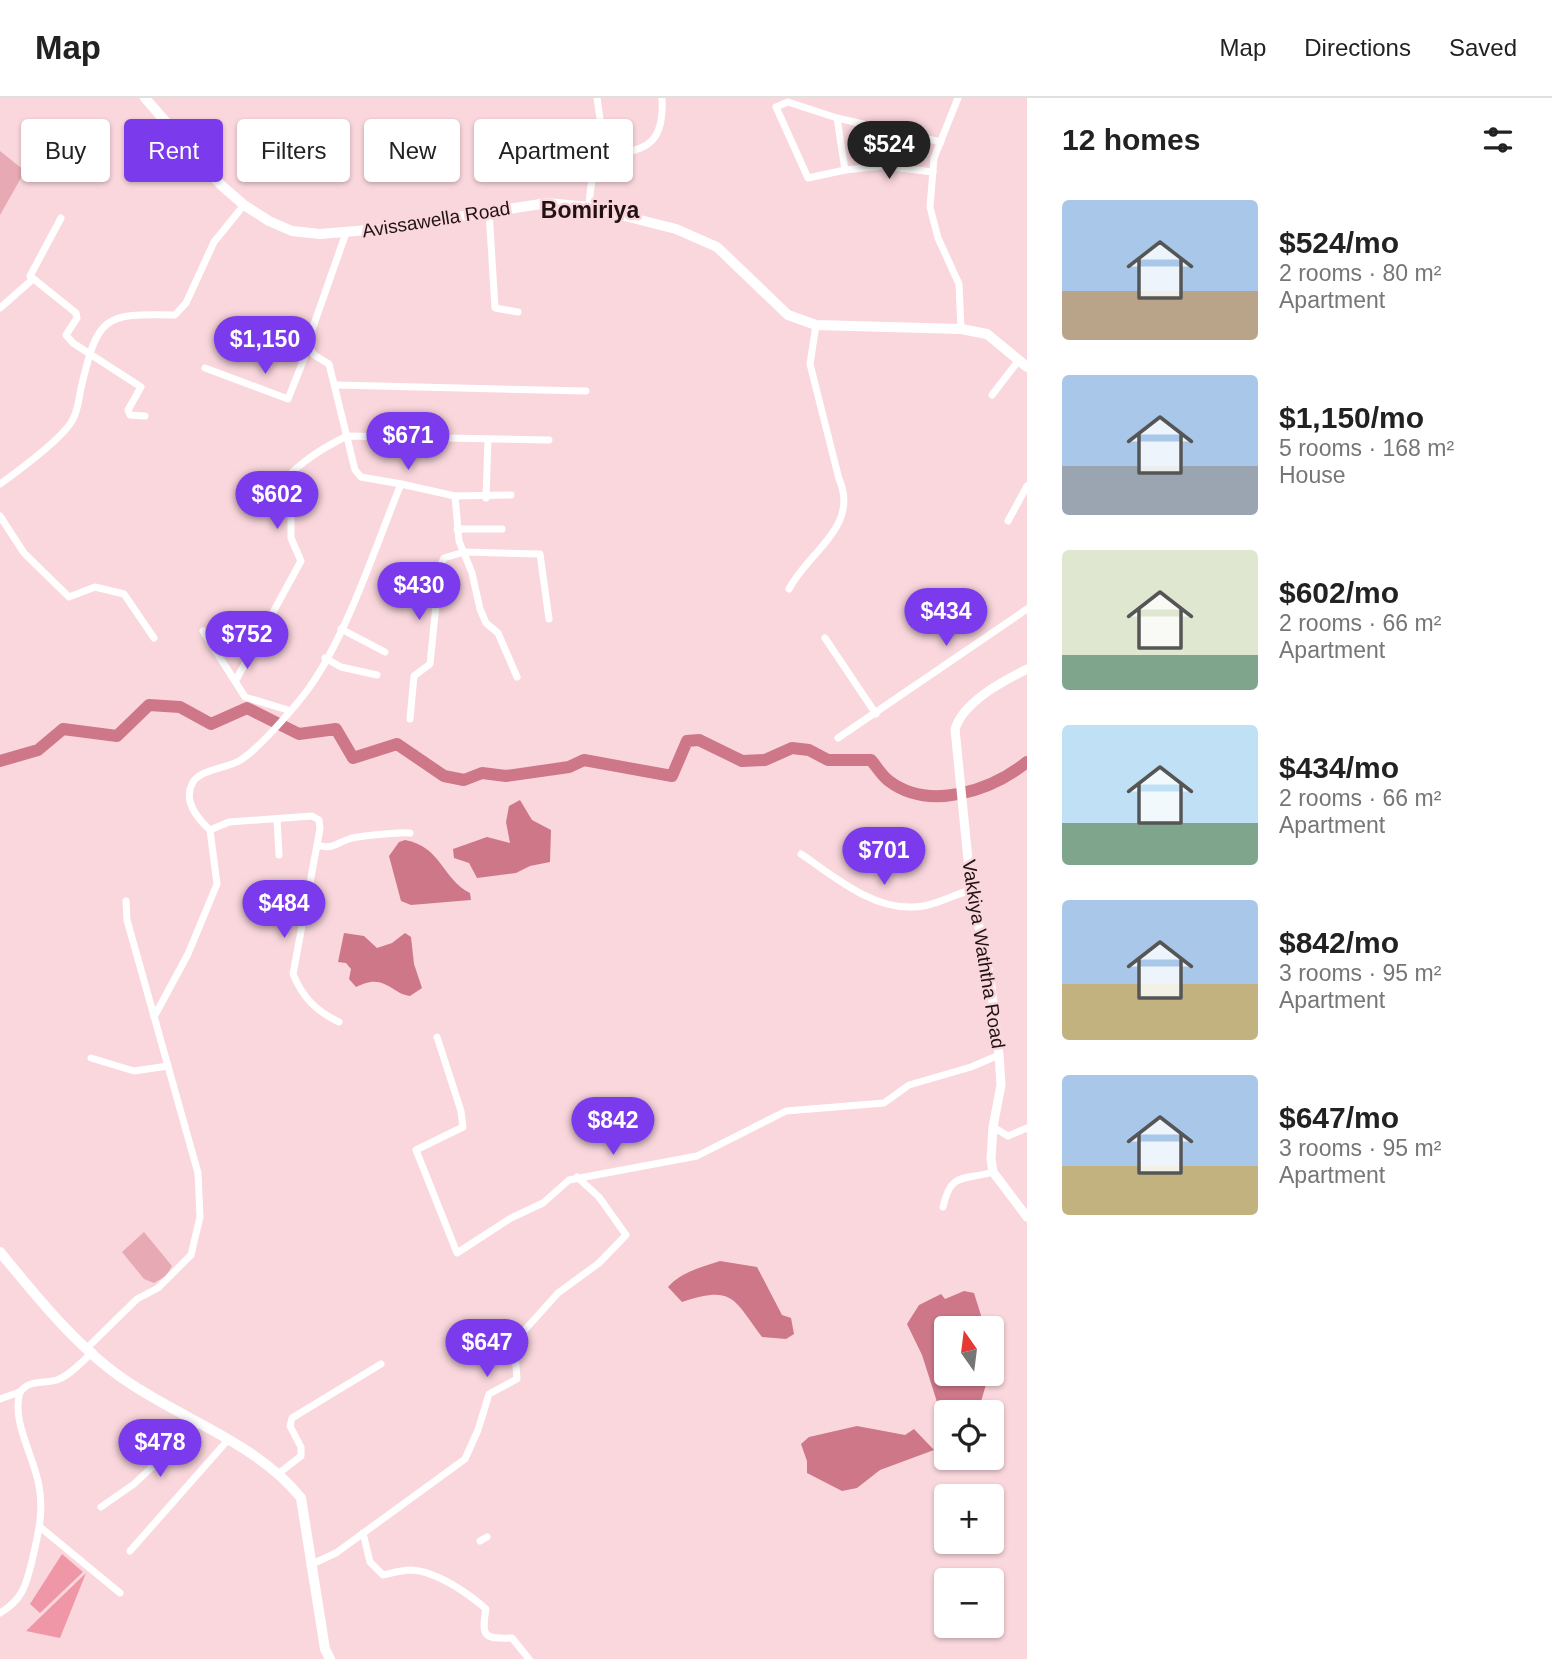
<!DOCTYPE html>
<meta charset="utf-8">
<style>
:root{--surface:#fff;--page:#f6f6f6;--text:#222;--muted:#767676;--line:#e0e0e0;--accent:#7c3aed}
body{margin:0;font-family:Arial,sans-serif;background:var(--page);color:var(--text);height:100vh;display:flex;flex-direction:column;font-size:26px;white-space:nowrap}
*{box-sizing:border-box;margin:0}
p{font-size:23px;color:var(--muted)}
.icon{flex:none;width:38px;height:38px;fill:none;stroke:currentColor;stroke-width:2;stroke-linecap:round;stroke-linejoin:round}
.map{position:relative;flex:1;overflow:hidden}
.panel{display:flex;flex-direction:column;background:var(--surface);width:525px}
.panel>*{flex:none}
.guide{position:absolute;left:21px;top:21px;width:665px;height:63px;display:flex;gap:14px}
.needle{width:46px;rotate:346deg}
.controls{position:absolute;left:934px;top:1218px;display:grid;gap:14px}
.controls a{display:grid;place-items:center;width:70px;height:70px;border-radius:7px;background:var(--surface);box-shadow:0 2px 5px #0004;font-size:35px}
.price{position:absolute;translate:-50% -60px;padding:0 16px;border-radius:24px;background:var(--accent);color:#fff;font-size:23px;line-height:46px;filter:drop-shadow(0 2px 4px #0008)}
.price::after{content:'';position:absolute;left:50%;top:42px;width:21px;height:16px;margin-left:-10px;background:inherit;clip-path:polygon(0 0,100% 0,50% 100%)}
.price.on{background:#222;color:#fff}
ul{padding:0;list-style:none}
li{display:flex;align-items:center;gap:21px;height:175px;padding:0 35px}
li span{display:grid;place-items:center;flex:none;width:196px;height:140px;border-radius:7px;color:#555}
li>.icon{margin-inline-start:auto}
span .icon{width:84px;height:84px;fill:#fffc;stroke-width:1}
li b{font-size:30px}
h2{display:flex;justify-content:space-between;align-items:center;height:84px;padding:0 35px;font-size:30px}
.tag{padding:0 24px;border-radius:7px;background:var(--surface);box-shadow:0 2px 5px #0004;font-size:24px;line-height:63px}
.tag.on{background:var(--accent);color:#fff}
header{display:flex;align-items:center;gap:42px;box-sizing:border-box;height:98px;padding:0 35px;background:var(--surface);border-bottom:2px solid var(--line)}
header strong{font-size:33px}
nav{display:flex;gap:38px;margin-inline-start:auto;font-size:24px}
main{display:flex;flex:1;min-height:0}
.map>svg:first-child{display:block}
</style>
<header>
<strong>Map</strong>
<nav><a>Map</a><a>Directions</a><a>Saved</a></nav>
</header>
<main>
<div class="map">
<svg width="1027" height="1561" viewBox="0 0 1027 1561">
<rect width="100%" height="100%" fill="#fad7dd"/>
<!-- green -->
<g fill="#e7aab4">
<polygon points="0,53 25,73 0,117"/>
<polygon points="144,1134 172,1168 166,1178 154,1185 144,1181 122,1154"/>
</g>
<!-- forest -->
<g fill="#ef96a7">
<polygon points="62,1456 83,1474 40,1515 30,1506"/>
<polygon points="86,1475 60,1540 26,1533"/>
</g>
<!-- water -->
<g fill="#cd7789">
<polygon points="520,702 532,722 551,732 550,764 530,768 516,775 477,780 469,765 454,760 453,751 487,739 510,745 506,724 509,708"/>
<path d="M405,742C442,749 442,781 470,795L471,802L411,807L401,803L389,758L399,744Z"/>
<path d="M344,835L364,838L377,850L392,845L405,835L411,839L414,866L422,890L410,898C390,895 385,874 356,889L349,881L351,871L346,865L338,864Z"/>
<path d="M720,1163L757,1169L782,1217L791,1220L794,1236L786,1241L762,1239C733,1200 733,1187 682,1204L668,1189C681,1174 702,1169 720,1163Z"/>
<polygon points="964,1193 974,1195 985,1230 947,1230 947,1276 989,1276 978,1314 947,1314 946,1332 922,1257 907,1226 919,1207 941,1196 945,1201"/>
<polygon points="857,1328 905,1337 914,1331 934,1352 880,1372 857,1390 842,1393 807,1375 807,1363 801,1346 809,1339"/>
</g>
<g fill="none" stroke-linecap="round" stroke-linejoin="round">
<!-- river -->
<path stroke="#cd7789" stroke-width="12" d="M0,663L38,652L63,631L117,638L149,607L180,609L211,626L247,610L299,636L336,631L353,660L397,646L444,678L464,682L482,675L506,678L569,669L584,662L672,678L687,643L699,642L742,663L765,662L792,650L809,652L828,662H871C877,669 882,678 889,683C930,714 992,692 1027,664"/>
<!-- minor -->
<g stroke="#fff" stroke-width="7">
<polyline points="597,0 606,63"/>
<polyline points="958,0 934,60 930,109 938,140 959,186 961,231"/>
<polyline points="837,20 845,72 808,80 776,9 788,4 837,20 941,44"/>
<polyline points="845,72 884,68 933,74"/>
<path d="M589,109C590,98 590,82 596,72C613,40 666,73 662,0"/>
<polyline points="489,113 495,210 518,214"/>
<polyline points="61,120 30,178 76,215 77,220 66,237 73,245 141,289 128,312 130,317 145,318"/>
<polyline points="0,210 33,181"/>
<polyline points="205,270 288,301 309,248"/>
<polyline points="336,287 586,293"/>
<polyline points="992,297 1019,262"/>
<path d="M0,386C18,373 64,340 73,321C78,312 79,300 81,290C98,219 102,215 175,217L186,205L214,144L244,107"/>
<polyline points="401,386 455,398 511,397"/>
<polyline points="455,398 459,443 472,475 480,511 486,525 498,535 517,579"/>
<polyline points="486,400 488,342"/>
<polyline points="0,418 24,455 69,499 95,489 124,496 154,540"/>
<polyline points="1008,423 1027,388"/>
<polyline points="457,431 502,431"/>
<path d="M789,491C809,453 860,428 839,381L810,266L816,227"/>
<polyline points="341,531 385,554"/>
<polyline points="203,533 245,599 288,612"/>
<polyline points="825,540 876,616"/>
<polyline points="325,560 341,569 377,577"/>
<path d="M236,582L301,463L291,440V416L270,400C290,371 316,353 347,338L549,342"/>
<polyline points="410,621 414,578 430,566 440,468 444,460 464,454 540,456 549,521"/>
<polyline points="838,640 1027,511"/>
<polyline points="277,721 279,757"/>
<path d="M210,732C198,721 183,704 192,686C199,671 225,671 239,663C258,652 295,609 309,590C348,535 375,449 401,386L361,379L355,372L329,266L314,257L307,246L346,135"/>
<path d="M318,747C332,752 336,745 349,741C356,738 402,734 410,735"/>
<path d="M801,756C834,778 871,811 913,809C933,809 952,797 971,792"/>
<path d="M154,919L188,856L217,786L210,732L229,724L312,718L319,722L320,731L293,876C303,900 316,913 339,924"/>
<polyline points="437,939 461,1013 463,1029 416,1052 457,1155 511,1120 543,1105 569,1082 697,1058 786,1013 884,1005 909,987 971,969 999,957"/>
<polyline points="91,960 134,973 168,968"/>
<polyline points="993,1029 1008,1038 1027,1030"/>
<path d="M943,1109C951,1073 963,1083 993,1074"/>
<polyline points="88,1249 137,1201 158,1190 191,1157 200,1119 198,1075 127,822 126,803"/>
<polyline points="0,1301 20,1294"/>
<polyline points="278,1376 301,1358 301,1349 290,1328 292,1320 381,1266"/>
<polyline points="101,1409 134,1386 198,1326"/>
<polyline points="40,1429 120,1495"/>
<path d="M363,1435L370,1464L383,1477C392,1475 402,1472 411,1472C436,1473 468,1495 486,1511C481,1539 484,1541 512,1540L529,1561"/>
<polyline points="480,1443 487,1439"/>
<polyline points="130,1453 227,1343"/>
<polyline points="310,1467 336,1455 465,1361 478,1332 489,1296 517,1281 514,1244 558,1195 599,1165 626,1137 599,1099 577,1079"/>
<path d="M0,1515C22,1502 26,1488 32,1463C38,1437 44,1414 39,1388C34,1358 11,1323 20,1294C30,1281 43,1286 57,1282C71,1277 82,1263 93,1254"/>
</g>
<!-- tertiary -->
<path stroke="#fff" stroke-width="9" d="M1027,571C1002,584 964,603 955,631L971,792L990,880L999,957L1001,987L993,1029L991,1061L993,1074L1027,1119"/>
<!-- primary -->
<g stroke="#fff" stroke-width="10">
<polyline points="145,0 221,87 244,107 269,123 292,133 320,136 380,131 547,105 589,109 676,131 717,149 788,217 816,227 961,231 987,236 1027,269"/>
<path d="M0,1154C37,1199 79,1252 128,1284C184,1322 258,1346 301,1400L325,1551L330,1561"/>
</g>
</g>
<g text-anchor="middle" stroke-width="5" stroke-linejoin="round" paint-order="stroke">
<!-- street labels -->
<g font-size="19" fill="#211315" stroke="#fad7dd">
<text transform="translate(436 121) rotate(-9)" y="7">Avissawella Road</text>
<text transform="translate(984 856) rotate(81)" y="7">Vakkiya Waththa Road</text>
</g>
<!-- quarter labels -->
<g font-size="23" font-weight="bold" fill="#211315" stroke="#fad7dd">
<text x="590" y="120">Bomiriya</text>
</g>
</g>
</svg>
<div class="controls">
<a><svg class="needle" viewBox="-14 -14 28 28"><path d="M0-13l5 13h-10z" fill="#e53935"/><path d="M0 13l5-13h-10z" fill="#767676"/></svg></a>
<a><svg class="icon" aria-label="locate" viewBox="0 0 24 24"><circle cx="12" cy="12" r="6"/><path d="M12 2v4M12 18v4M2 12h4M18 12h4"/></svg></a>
<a>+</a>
<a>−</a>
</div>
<b class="price on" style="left:889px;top:83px">$524</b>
<b class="price" style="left:265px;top:278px">$1,150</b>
<b class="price" style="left:408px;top:374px">$671</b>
<b class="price" style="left:277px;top:433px">$602</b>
<b class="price" style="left:419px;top:524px">$430</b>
<b class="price" style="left:946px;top:550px">$434</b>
<b class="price" style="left:247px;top:573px">$752</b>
<b class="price" style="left:884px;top:789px">$701</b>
<b class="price" style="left:284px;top:842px">$484</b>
<b class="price" style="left:613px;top:1059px">$842</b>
<b class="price" style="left:487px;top:1281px">$647</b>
<b class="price" style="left:160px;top:1381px">$478</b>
<div class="guide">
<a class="tag">Buy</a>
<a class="tag on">Rent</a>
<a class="tag">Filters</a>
<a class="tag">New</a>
<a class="tag">Apartment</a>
</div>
</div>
<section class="panel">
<h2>12 homes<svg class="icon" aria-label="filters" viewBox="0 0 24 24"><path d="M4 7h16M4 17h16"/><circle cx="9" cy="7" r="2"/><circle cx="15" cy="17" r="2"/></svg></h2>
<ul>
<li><span style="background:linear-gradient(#a9c7e8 65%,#b9a48a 0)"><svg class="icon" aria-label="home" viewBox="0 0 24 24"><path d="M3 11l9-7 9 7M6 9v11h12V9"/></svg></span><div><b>$524/mo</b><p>2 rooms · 80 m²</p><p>Apartment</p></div></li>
<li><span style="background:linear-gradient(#a9c7e8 65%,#9aa5b1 0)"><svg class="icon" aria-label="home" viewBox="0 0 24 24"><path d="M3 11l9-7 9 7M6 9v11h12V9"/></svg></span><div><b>$1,150/mo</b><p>5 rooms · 168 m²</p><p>House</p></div></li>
<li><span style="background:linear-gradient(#dfe7d0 75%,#7fa58c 0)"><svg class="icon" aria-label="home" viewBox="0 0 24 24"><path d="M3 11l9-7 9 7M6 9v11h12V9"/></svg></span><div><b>$602/mo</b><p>2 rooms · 66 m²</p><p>Apartment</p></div></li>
<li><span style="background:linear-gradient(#bfe0f5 70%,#7fa58c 0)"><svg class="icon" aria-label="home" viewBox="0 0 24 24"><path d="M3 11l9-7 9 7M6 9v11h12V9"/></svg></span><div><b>$434/mo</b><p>2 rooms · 66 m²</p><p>Apartment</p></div></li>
<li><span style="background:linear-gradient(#a9c7e8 60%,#c2b280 0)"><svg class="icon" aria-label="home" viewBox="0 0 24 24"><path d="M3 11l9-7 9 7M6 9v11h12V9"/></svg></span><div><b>$842/mo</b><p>3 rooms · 95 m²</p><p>Apartment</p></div></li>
<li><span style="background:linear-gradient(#a9c7e8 65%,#c2b280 0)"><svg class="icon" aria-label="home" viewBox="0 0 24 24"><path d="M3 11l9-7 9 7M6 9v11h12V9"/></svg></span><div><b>$647/mo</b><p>3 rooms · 95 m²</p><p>Apartment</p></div></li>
</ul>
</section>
</main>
